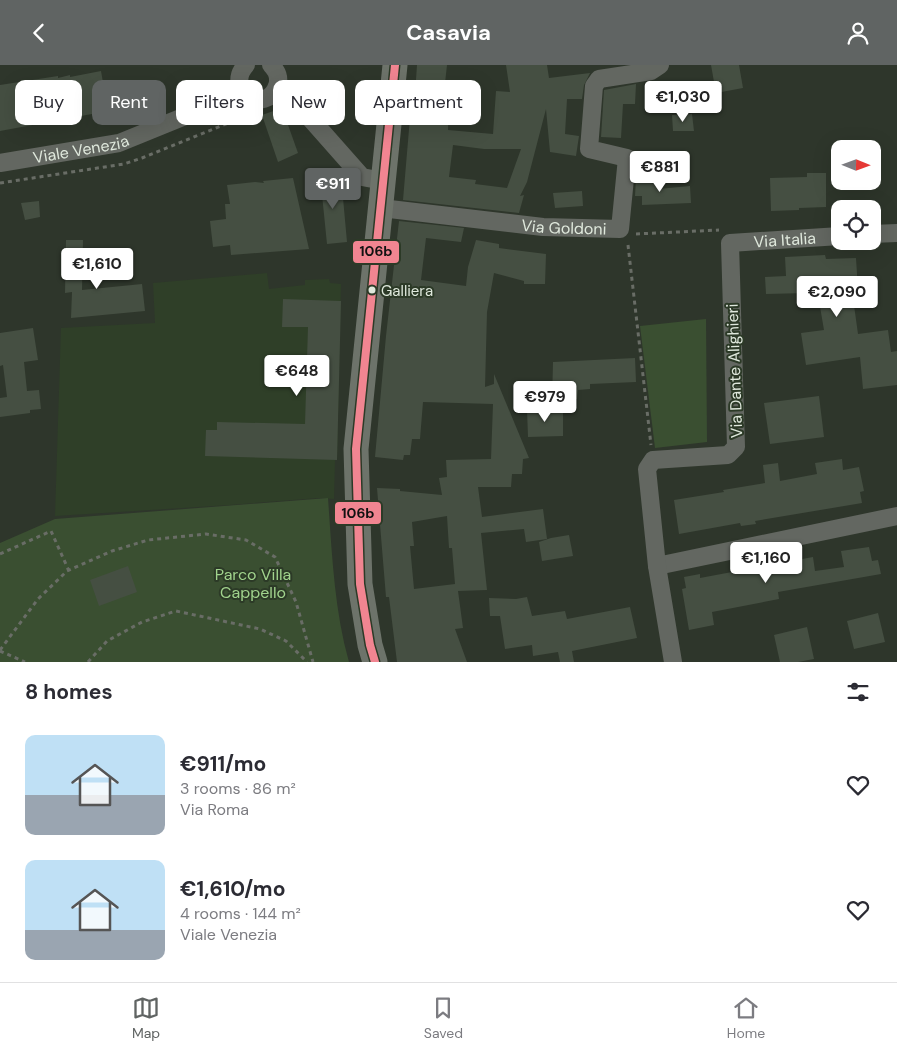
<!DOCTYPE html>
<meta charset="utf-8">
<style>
:root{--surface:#fff;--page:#f7f7f7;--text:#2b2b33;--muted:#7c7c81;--line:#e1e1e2;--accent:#606463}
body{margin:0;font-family:"DM Sans",sans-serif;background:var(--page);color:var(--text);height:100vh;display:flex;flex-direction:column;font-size:19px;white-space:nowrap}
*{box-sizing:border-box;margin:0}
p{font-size:16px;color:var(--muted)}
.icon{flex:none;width:28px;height:28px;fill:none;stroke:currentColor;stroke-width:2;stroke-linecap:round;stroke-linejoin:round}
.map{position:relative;height:597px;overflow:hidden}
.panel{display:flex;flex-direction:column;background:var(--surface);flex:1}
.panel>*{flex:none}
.top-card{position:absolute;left:15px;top:15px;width:500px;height:45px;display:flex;gap:10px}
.needle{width:32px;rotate:91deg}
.controls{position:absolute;left:831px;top:75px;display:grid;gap:10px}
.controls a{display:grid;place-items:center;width:50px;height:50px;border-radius:10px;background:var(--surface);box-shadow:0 5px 20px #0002;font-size:25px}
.price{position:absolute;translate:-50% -42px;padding:0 11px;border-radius:5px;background:#fff;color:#222;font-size:16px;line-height:32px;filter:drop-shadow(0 1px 2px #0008)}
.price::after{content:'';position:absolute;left:50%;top:30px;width:15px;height:11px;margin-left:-8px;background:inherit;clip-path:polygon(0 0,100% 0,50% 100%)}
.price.on{background:var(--accent);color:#fff}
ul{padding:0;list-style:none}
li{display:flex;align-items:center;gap:15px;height:125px;padding:0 25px}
li span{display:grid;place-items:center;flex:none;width:140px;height:100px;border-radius:10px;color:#555}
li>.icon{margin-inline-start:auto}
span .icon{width:60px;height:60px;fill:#fffc;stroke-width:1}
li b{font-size:21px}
h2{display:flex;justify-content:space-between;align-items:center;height:60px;padding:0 25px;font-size:21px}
.pill{padding:0 18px;border-radius:10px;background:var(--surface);box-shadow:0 5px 20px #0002;font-size:18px;line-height:45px}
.pill.on{background:var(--accent);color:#fff}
header{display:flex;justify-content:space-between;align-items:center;height:65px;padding:0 25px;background:var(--accent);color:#fff;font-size:22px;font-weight:700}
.dock{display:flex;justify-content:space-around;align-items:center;height:70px;border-top:1px solid var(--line);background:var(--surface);font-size:14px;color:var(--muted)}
.dock a{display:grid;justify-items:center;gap:2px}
.dock .on{color:var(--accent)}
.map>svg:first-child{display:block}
</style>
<header><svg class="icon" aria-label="back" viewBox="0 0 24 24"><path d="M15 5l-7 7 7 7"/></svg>Casavia<svg class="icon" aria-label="person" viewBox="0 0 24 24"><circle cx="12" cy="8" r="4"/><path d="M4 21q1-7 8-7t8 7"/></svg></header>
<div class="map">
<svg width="897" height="597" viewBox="0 0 897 597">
<rect width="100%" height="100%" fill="#2e362b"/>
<!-- built -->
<polygon fill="#2f3f28" points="267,208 269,224 305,220 305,215 329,214 330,218 341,219 337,395 335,395 334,434 319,433 230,440 55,451 61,263 155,258 153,218"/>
<!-- green -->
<g fill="#3a4f31">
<polygon points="706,254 707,377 655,383 640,261"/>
<path d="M328,433C332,488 334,544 349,597H0V478L55,454Z"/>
</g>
<!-- building -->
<g fill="#454f42" fill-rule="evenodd">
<path d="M417,0H447L445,18L462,20L460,37L449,36L448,65L493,69L496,26L510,27L506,0H547L549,13L590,8L584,20L582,34H567L565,69L579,71L576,91L550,87L546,44L527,117L520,131L524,130L519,148L403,135L412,29H415ZM453,80L484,84H521L507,123L475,119L476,115L449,112Z"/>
<polygon points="711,0 739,0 743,23 716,28"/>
<polygon points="101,6 108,46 0,66 0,20 58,11 58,13 70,10 70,12"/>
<polygon points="636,19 635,39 623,39 621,73 601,72 604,25"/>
<polygon points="282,43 298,88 278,97 262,50"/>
<polygon points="692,49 694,66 673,66 672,50"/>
<polygon points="336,108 339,133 343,133 347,177 327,179 320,110"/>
<polygon points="807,108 826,108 826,142 799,143 799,145 771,146 770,113 807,112"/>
<polygon points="657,111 658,124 690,121 691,138 642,140 642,131 635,131 636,112"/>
<polygon points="293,113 309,184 231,190 230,180 213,182 210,156 226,154 225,139 230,139 227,120 255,117 264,118 263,116"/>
<polygon points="582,126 583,141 555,143 553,128"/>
<polygon points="39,136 40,152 25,155 21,138"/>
<path d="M399,156L464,163L461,177L426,173L421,215L466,221L468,202L476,175L499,179V183L546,189L545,219H524V216L494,208L487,247L485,322L494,319V309L529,393L523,394L522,409H512L511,422H478L482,452L543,444L547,474L526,477L524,464L481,468L487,525L458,526L463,563L455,564L467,597H397L389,532H386L377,423L400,424V426L442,430L439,413L447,412L446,395L491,394L493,339L423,337L420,374H412L410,390H404L403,395L375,392L386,271ZM447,451L449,483H452L455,519L414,524L410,481H414L412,457Z"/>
<polygon points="66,175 83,175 82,225 142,219 145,246 71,253 72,227 65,228"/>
<polygon points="825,190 826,194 856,193 858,225 852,226 858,269 888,265 891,287 897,286 897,320 863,324 860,292 806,300 801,268 824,265 818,230 807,230 807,228 766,229 765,212 786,211 785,192"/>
<polygon points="283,234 341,236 337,395 205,391 206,365 217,365 217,357 305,359 308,262 282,262"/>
<polygon points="33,263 38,295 24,297 27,326 39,325 41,344 30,345 30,348 0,352 0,333 7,332 3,300 0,301 0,268"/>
<polygon points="635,293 636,317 590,319 590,324 578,325 577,334 552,337 553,297"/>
<polygon points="819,331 824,372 770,379 764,338"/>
<polygon points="527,344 563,344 563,371 528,372"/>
<polygon points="842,394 843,405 859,402 864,426 860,427 862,438 755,456 756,459 741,461 740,458 679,469 674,435 724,427 723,425 765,418 763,400 778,398 780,416 817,409 815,398"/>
<polygon points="569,470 573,491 542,496 539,477 551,473"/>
<polygon points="869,482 872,496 878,495 881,509 778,527 779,534 712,547 714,560 689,565 682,524 686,523 684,512 700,509 700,513 813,492 815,506 844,502 841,486"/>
<polygon points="128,501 137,527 99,541 90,515"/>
<polygon points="527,532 532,551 565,546 567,554 630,542 637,573 572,586 574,597 560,597 558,587 533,591 532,580 505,584 500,551 490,551 489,533 516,534"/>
<polygon points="878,548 885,577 854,584 847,556"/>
<polygon points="807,562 814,594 798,597 780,597 774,570"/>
</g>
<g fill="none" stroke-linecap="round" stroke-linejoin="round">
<!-- path -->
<g stroke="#696d66" stroke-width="3" stroke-dasharray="4 4" stroke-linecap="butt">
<polyline points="0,118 124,99 142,93 233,56"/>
<polyline points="636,169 719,165"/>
<polyline points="628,180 651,380"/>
<polyline points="0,489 51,466 69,506"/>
<polyline points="0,585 38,534 67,506 112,486 148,475 206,469 246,475 275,492 296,537 313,597"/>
<polyline points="0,586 25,597"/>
<polyline points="88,597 107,576 142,557 176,546 260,564 286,576 307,597"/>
</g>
<!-- street -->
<g stroke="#636761" stroke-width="18">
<path d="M246,0C223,25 266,51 277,21C280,13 277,6 271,0"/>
<polyline points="277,22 286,26 362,112 383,116"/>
<path id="s1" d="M0,98L119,78L237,30L242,25"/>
<path id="s2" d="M381,143L543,162L620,164L627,93L589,84L594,21L599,14L651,6L660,0"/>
<polyline points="872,169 897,168"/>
<polyline points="657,501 897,451"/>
<path id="s3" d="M673,597L657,501L647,404L653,395L728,390L736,382L730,178L840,171"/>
</g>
<!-- secondary -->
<polyline stroke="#6d736a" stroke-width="25" points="375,597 370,580 360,519 356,384 395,0"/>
<!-- bus-1 casing -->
<g stroke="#2c3a27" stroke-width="11">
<polyline id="bus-1" points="375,597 370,580 360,519 356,384 395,0"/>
</g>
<!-- bus-1 -->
<use href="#bus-1" stroke="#f18591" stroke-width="8"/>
</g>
<!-- markers -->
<circle fill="#dfe8dc" stroke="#2c3a27" stroke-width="2" cx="372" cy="225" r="4.5"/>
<g text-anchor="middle" stroke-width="4" stroke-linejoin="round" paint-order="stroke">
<!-- bus labels -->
<g font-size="15" fill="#dfe8dc" stroke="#2c3a27" text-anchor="start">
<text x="381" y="231">Galliera</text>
</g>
<!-- street labels -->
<g font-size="16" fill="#dfe8dc" stroke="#2c3a27">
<text dy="6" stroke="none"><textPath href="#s1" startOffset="82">Viale Venezia</textPath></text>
<text dy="6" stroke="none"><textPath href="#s2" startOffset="184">Via Goldoni</textPath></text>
<text dy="6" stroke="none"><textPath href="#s3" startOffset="551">Via Italia</textPath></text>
<text transform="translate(734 306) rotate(-92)" y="6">Via Dante Alighieri</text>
</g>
<!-- park labels -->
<g font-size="16" fill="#a1d38d" stroke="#2c3a27">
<text x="253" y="515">Parco Villa<tspan x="253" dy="18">Cappello</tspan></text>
</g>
</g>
<g stroke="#2c3a27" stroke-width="2">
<rect x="352" y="175" width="48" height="24" rx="5" fill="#f18591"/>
<rect x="334" y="436" width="48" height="24" rx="5" fill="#f18591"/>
</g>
<g font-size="14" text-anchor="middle" font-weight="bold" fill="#111">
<text x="376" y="191">106b</text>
<text x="358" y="453">106b</text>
</g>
</svg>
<div class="controls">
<a><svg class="needle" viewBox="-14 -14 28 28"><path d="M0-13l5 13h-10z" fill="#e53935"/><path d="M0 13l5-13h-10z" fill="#7c7c81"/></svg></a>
<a><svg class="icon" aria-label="locate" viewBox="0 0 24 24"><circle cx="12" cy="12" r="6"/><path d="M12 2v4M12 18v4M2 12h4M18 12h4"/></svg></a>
</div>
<b class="price" style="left:683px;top:58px">€1,030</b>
<b class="price" style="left:660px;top:128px">€881</b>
<b class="price on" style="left:333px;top:145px">€911</b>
<b class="price" style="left:97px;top:225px">€1,610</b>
<b class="price" style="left:837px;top:253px">€2,090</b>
<b class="price" style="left:297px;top:332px">€648</b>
<b class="price" style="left:545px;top:358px">€979</b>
<b class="price" style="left:766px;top:519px">€1,160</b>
<div class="top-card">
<a class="pill">Buy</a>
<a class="pill on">Rent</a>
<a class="pill">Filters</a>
<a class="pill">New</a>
<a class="pill">Apartment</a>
</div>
</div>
<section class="panel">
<h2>8 homes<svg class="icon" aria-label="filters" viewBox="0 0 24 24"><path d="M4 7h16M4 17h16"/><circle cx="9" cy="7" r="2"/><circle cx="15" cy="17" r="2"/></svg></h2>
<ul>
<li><span style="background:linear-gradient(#bfe0f5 60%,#9aa5b1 0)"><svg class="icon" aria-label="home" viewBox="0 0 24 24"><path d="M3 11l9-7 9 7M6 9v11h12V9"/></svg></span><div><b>€911/mo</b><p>3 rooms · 86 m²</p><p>Via Roma</p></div><svg class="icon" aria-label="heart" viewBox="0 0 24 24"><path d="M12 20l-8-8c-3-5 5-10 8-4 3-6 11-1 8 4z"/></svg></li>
<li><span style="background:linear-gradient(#bfe0f5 70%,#9aa5b1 0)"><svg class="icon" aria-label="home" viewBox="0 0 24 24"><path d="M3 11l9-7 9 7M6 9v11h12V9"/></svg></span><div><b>€1,610/mo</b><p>4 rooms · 144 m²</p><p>Viale Venezia</p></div><svg class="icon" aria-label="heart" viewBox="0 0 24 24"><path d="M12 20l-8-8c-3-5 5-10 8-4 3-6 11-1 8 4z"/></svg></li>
</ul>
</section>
<nav class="dock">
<a class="on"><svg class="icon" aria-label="map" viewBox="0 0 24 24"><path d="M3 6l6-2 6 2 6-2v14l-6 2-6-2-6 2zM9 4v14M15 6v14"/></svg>Map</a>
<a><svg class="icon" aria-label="saved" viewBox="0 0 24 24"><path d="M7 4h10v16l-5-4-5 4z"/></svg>Saved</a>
<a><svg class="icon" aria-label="home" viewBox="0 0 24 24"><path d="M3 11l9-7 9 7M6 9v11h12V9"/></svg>Home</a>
</nav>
